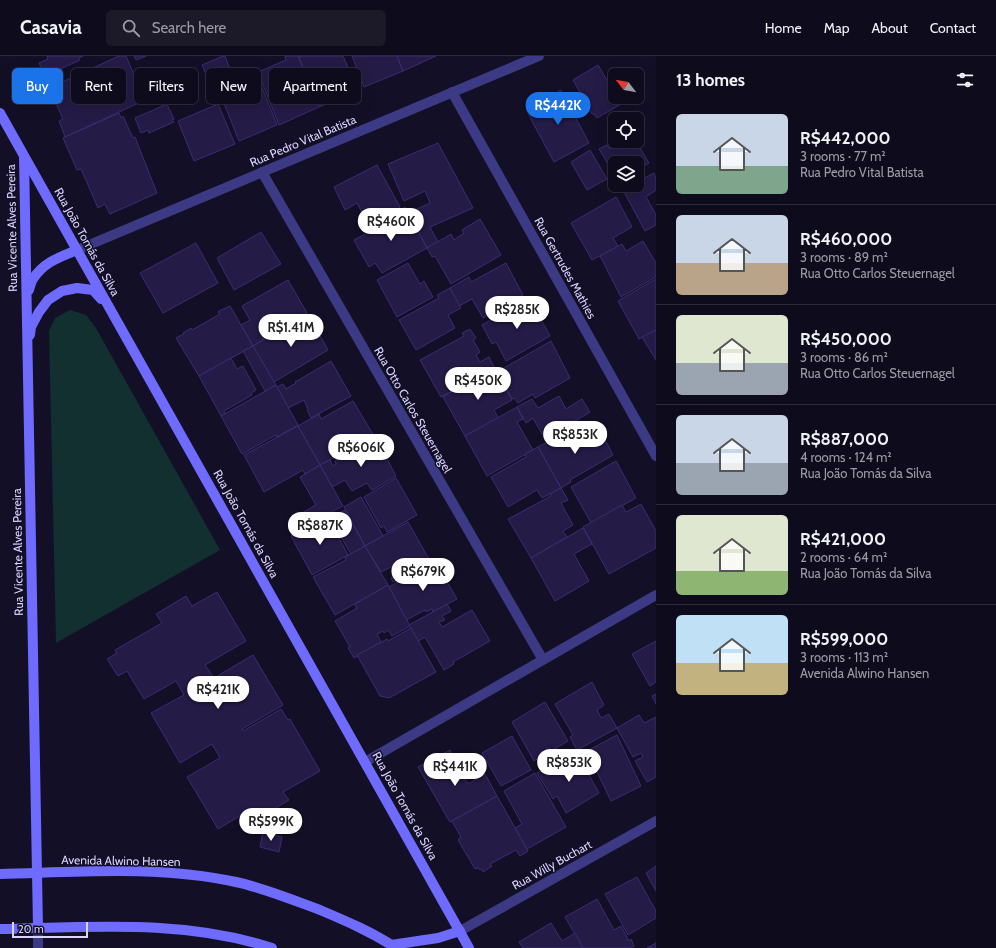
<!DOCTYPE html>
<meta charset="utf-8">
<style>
:root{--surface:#0e0b1c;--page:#1c1929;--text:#f1f3f6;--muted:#9b9ba3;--line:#2e2b3b;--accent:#1a73e8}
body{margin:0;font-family:Cabin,sans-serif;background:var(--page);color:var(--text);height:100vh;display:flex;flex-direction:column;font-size:15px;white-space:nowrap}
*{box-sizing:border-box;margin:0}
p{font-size:13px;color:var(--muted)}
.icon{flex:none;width:22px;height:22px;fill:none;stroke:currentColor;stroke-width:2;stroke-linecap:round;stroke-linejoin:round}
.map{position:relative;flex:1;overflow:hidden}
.drawer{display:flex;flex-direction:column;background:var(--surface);width:340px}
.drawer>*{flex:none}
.top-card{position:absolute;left:12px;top:12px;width:380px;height:36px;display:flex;gap:8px}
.needle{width:26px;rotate:301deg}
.fabs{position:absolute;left:608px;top:12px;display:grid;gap:8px}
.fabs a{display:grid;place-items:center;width:36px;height:36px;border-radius:6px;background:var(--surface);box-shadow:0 4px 16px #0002,0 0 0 1px var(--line);font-size:20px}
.scale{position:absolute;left:12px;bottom:10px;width:76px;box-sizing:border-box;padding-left:4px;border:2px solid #d9d4ff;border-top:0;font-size:11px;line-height:14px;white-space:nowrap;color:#d9d4ff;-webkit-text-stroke:3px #130f26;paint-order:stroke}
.price{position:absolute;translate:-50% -34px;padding:0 9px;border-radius:14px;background:#fff;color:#222;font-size:13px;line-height:26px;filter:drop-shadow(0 1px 2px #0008)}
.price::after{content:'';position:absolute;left:50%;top:24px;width:12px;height:9px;margin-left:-6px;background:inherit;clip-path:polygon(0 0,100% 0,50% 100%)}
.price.on{background:var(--accent);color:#fff}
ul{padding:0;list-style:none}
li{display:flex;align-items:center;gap:12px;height:100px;padding:0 20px}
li+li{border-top:1px solid var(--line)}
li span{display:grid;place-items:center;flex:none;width:112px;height:80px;border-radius:6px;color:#555}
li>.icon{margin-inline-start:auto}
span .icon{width:48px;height:48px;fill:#fffc;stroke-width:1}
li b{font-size:17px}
h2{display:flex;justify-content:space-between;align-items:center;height:48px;padding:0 20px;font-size:17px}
.chip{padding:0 14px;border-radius:6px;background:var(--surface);box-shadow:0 4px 16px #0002,0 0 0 1px var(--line);font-size:14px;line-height:36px}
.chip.on{background:var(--accent);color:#fff}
header{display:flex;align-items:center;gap:24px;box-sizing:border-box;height:56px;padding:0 20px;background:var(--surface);border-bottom:1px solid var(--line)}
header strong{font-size:19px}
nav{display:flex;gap:22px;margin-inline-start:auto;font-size:14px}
.search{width:280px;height:36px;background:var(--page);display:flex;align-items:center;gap:10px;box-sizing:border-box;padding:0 14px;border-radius:6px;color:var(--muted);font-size:15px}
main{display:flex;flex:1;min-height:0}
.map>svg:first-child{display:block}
</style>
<header>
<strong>Casavia</strong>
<div class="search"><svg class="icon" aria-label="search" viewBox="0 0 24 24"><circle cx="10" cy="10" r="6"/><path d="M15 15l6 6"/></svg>Search here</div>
<nav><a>Home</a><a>Map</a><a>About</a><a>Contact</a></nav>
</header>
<main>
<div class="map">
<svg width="656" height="892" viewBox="0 0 656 892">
<rect width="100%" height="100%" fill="#130f26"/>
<!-- green -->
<polygon fill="#12302f" points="70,254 86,259 96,272 220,494 56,587 49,275 55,262"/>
<!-- building -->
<g fill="#241b47" stroke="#3b2d73">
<polygon points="47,0 83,0 79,2 80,4 45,20 39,7 48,3"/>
<polygon points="119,0 126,0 145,44 65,81 59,65 63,63 49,32"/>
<polygon points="134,0 146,0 136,4"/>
<polygon points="223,0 225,0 234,23 212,33 202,9"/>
<polygon points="285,0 298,0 319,51 279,69 258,16 286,4"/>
<polygon points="302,0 343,0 358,34 319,51 299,1"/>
<polygon points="352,0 397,0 403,15 364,31"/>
<polygon points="397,0 436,0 403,15"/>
<polygon points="598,9 615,38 615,41 617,41 621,48 597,62 594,58 592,58 590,55 581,61 574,48 583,42 573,24"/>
<polygon points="261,29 277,69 239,85 223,45"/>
<polygon points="561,34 589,87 554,106 526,54"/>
<polygon points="167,48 174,63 172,64 174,66 149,77 148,74 141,77 135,62"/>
<polygon points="218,48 235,88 194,105 178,65"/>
<polygon points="119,57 121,62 123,60 133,82 135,81 157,137 110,158 105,148 98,152 81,113 77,114 63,82"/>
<polygon points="624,85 636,85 649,107 637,114 637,107 615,107 615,120 599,93 607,89 610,93"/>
<polygon points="438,87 473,152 430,171 438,186 427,192 414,168 422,164 417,153 430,147 425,135 404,145 388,108"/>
<polygon points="590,94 607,123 587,134 571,106"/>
<polygon points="377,109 400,151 398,152 400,154 373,170 371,166 368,168 357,147 345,154 334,131"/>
<polygon points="654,117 656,122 656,134 646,141 656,159 656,169 645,175 623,134 632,129 637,129 637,126"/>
<polygon points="616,141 632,171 613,182 618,190 592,204 571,167"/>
<polygon points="405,151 427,192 382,217 375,207 369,211 354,184 394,163 392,159"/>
<polygon points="480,163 501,199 451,228 435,200 432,201 427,192 451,178 454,184 464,177 462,174"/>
<polygon points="261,176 281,208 234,234 217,202"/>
<polygon points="643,185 656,207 656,221 621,241 600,200 622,188 626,195"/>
<polygon points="196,187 218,227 163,257 140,217"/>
<polygon points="408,207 420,228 424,225 433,241 397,261 377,224"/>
<polygon points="506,207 523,239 483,262 472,243 459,250 450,232 469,221 471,226"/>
<polygon points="656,223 656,274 639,283 618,245"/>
<polygon points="288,224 307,257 262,283 263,284 253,290 241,269 250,264 242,250"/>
<polygon points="450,232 461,252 448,259 455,272 416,294 399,264 439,242 437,239"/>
<polygon points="529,242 550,280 506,305 496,286 492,288 482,269"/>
<polygon points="230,250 253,290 199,320 176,282 184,278 183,277 191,272 192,274 220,258 218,256 219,255"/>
<polygon points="308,258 328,294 274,326 253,290"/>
<polygon points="470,273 476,282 473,284 480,296 476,299 480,306 489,301 494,311 441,341 420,304 464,280 462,277"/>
<polygon points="656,274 656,304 642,281"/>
<polygon points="551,285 570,322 535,342 533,338 518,347 514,342 512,343 497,316"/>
<polygon points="253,290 276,329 265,335 243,295"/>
<polygon points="231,302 237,313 243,310 256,334 251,337 252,339 224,355 225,358 221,360 199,320"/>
<polygon points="331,305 351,340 311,362 307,354 308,353 304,344 288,352 277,331 283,328 286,333 296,327 295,326"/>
<polygon points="494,311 512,344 494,354 498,362 465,380 443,341"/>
<polygon points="276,329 298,369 277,381 276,379 242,398 221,360"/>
<polygon points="559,340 566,353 582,343 590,356 545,383 533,362 526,367 517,351 532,343 538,352"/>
<polygon points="353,345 374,380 320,409 298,370 319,358 321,363"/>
<polygon points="517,351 523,363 517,366 533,394 487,420 465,380"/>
<polygon points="298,370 320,409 305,418 303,414 264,436 244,399"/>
<polygon points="598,370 613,399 570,424 571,426 561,432 538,391 564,377 569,386"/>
<polygon points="376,382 396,420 372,434 367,427 352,435 345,424 332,431 320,409 330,404 333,410 336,408 335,405"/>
<polygon points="538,391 561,432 542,442 537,434 508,451 491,421 526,401 525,398"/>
<polygon points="616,405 636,442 591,467 571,431"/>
<polygon points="320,409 343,450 306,469 300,458 316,449 300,421"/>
<polygon points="396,422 417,459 387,476 384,470 381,472 364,441"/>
<polygon points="561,432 568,444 561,447 573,469 563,475 567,481 531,502 508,463 551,440 550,438"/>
<polygon points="361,441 383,480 365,490 344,451"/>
<polygon points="641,448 656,475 656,492 609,518 583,471 622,449 626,456"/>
<polygon points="345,454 365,490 351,498 330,462"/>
<polygon points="327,460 348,499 312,519 291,480"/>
<polygon points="408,466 430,505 393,526 391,522 396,519 391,511 381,516 365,490"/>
<polygon points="583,472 592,488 574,498 589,525 555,545 531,502"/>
<polygon points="365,490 388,529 335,559 313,521 346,504 345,501"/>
<polygon points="435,505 457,543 433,556 432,553 426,556 425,554 406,564 389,531"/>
<polygon points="388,529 410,570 392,580 388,574 384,577 383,575 377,578 381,586 354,602 348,592 350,591 335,565 357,552 355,548"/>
<polygon points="217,536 246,585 205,609 214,622 253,599 283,649 242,673 243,675 281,653 288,664 290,663 320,715 283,736 289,744 257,763 251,753 218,773 187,721 220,702 212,688 180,707 151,657 184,639 176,625 144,643 127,615 118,620 107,603 117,597 115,594 162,567 156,558 186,540 192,550"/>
<polygon points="447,548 451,555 442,560 445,564 439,566 442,571 472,554 490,585 453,606 454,608 444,614 425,581 418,585 409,569"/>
<polygon points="411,572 436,616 389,642 380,640 357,599 387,583 388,585"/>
<polygon points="656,585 656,626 650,630 632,598"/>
<polygon points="592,626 604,649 597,654 601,662 609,658 617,672 577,694 570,681 573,679 555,648"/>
<polygon points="656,638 656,648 652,640"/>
<polygon points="545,646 568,685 534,705 512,666"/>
<polygon points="639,659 644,667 656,661 656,721 647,726 635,705 643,701 641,697 633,701 617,672"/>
<polygon points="617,679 641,730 611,745 587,695"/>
<polygon points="512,680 531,714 501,730 482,697"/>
<polygon points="450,694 468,728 485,718 497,740 450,766 418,711"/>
<polygon points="577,697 599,737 566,757 557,740 553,743 537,717 552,709 553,710"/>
<polygon points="535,717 566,771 527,793 515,772 522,768 504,735"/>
<polygon points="497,740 528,795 520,800 516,794 490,808 492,810 483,816 482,813 480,814 478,812 475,813 458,784 461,781 452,765"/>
<polygon points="263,776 282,781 279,796 260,791"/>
<polygon points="656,810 656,835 646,817"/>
<polygon points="637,821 656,855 656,862 628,879 605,838"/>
<polygon points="597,843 614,874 621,870 629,885 631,883 634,890 630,892 583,892 565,861"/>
<polygon points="551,867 562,885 575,877 583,892 523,892 519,886"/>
<polygon points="656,887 656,892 647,892"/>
</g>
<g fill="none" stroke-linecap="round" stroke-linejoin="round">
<!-- street -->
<g stroke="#3d3a85" stroke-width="10">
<polyline points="452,36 656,400"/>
<polyline points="262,116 543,604"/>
<polyline points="77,194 539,0"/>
<polyline points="365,706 656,539"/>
<polyline points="38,872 38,892"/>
<polyline points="460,875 656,765"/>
</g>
<!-- secondary -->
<g stroke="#6f6bff" stroke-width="10">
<polyline points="0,57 469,892"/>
<polyline points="24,101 38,872"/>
<path d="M29,234C30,231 31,226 33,223C44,206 60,201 77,194"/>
<polyline points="30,279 31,271 39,256 48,244 62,235 77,232 93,234 101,243"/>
<path d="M0,818C78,816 159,809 236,826C264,832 293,844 320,854C346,865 372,876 396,892"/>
<path d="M0,873C91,871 184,863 272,892"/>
<polyline points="391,889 438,882 460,875"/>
</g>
</g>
<g text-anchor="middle" stroke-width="3" stroke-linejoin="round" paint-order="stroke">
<!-- street labels -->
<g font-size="12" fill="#d9d4ff" stroke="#130f26">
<text transform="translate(303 85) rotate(-23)" y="4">Rua Pedro Vital Batista</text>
<text transform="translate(12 172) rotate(-91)" y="4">Rua Vicente Alves Pereira</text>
<text transform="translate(87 186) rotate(61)" y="4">Rua João Tomás da Silva</text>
<text transform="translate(565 212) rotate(61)" y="4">Rua Gertrudes Mathies</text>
<text transform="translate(413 354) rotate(60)" y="4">Rua Otto Carlos Steuernagel</text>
<text transform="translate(246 468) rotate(61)" y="4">Rua João Tomás da Silva</text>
<text transform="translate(18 496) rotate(-91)" y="4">Rua Vicente Alves Pereira</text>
<text transform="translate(405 750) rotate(61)" y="4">Rua João Tomás da Silva</text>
<text transform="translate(121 805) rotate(1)" y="4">Avenida Alwino Hansen</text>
<text transform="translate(552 809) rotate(-29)" y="4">Rua Willy Buchart</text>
</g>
</g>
</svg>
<div class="fabs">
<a><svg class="needle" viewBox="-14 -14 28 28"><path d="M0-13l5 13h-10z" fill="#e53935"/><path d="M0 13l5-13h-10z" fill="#9b9ba3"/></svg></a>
<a><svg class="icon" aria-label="locate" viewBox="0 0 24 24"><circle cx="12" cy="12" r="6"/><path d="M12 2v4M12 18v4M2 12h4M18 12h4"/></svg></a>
<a><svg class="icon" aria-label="layers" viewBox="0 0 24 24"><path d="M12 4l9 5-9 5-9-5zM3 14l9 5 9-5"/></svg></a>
</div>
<div class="scale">20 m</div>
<b class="price on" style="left:558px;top:70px">R$442K</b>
<b class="price" style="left:391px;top:186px">R$460K</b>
<b class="price" style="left:517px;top:274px">R$285K</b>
<b class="price" style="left:291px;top:292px">R$1.41M</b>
<b class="price" style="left:478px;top:345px">R$450K</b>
<b class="price" style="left:575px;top:399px">R$853K</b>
<b class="price" style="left:361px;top:412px">R$606K</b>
<b class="price" style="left:320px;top:490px">R$887K</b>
<b class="price" style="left:423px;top:536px">R$679K</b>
<b class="price" style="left:218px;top:654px">R$421K</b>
<b class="price" style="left:569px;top:727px">R$853K</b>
<b class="price" style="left:455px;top:731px">R$441K</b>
<b class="price" style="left:271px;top:786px">R$599K</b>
<div class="top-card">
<a class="chip on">Buy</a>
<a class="chip">Rent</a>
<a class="chip">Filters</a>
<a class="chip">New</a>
<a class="chip">Apartment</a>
</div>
</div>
<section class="drawer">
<h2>13 homes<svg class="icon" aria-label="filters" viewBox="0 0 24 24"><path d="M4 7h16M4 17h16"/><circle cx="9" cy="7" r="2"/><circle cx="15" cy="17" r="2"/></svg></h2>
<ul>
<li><span style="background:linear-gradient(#c9d6e8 65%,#7fa58c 0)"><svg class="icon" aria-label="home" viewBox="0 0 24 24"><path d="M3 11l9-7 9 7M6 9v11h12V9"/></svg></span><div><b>R$442,000</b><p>3 rooms · 77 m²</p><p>Rua Pedro Vital Batista</p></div></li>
<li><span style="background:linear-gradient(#c9d6e8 60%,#b9a48a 0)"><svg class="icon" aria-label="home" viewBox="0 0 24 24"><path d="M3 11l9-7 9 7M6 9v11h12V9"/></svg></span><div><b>R$460,000</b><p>3 rooms · 89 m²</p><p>Rua Otto Carlos Steuernagel</p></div></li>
<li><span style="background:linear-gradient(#dfe7d0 60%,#9aa5b1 0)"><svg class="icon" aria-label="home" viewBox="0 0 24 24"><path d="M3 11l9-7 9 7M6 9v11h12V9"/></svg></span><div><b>R$450,000</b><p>3 rooms · 86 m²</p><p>Rua Otto Carlos Steuernagel</p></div></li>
<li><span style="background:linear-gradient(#c9d6e8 60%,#9aa5b1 0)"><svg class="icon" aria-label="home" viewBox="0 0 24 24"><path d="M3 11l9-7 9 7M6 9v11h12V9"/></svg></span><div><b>R$887,000</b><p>4 rooms · 124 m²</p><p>Rua João Tomás da Silva</p></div></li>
<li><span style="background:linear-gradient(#dfe7d0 70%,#8fb573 0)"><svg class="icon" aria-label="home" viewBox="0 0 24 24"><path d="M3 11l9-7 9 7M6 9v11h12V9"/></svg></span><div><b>R$421,000</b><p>2 rooms · 64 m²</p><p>Rua João Tomás da Silva</p></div></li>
<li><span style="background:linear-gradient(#bfe0f5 60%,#c2b280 0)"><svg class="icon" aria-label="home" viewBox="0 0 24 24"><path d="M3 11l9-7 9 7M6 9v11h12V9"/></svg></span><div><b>R$599,000</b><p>3 rooms · 113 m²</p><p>Avenida Alwino Hansen</p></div></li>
</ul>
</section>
</main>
